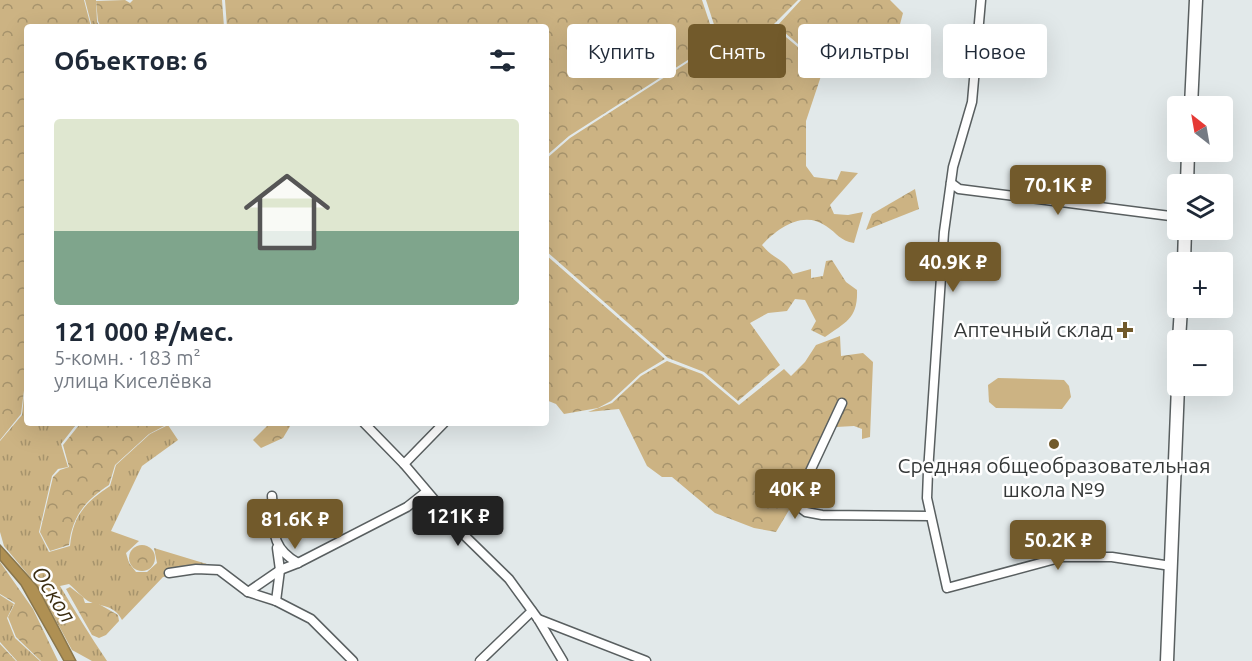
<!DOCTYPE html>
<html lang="ru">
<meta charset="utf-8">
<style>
:root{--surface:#fff;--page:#f2f2f3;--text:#1f2937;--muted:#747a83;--accent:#725a2b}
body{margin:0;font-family:Ubuntu,sans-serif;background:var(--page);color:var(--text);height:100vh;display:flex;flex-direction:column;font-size:22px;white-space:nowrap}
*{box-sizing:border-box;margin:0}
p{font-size:20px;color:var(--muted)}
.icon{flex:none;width:33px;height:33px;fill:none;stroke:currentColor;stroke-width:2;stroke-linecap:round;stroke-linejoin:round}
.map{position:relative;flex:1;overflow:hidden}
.details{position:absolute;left:24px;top:24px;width:525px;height:402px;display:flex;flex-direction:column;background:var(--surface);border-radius:6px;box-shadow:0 6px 24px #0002}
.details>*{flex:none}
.top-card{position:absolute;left:567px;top:24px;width:570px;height:54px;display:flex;gap:12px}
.needle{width:39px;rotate:329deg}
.controls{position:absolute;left:1167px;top:96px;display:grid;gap:12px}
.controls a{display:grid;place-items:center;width:66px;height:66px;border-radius:6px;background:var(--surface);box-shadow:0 6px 24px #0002;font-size:30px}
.price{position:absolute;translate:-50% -51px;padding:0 14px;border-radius:6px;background:var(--accent);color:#fff;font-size:20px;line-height:39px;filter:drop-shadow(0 2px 3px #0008)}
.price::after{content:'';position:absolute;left:50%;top:36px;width:18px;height:14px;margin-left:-9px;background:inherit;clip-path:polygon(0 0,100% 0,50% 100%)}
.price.selected{background:#222;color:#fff}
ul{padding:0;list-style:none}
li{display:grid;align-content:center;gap:12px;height:318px;padding:0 30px}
li span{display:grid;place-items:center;height:186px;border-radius:6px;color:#555}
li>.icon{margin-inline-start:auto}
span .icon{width:108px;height:108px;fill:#fffc;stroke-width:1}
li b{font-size:26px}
h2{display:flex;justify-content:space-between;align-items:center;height:72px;padding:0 30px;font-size:26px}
.tag{padding:0 21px;border-radius:6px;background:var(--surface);box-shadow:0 6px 24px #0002;font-size:21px;line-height:54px}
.tag.selected{background:var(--accent);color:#fff}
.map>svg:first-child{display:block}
</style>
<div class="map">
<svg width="1252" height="661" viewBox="0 0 1252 661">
<defs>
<pattern id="grass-tufts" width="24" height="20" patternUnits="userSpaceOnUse" patternTransform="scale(1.5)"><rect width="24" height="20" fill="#ccb383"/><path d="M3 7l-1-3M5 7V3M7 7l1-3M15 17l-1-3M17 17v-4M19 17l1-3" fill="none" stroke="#a6936c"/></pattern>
<pattern id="forest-crowns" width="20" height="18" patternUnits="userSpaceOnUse" patternTransform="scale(1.5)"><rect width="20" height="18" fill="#ccb383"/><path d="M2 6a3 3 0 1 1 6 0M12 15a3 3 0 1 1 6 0" fill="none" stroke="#a6936c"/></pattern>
</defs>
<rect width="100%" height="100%" fill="#e2e9ea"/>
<!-- grass -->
<g fill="url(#grass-tufts)">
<polygon points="85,0 96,0 97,22 100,27 92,27"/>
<path d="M27,368V423H70L75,426L61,444L68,467L58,469L52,476L39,532L49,552L70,546C73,515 86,502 110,486L116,465L150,434L168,425L178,440L142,466L111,531L139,541L126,553L129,563L136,572H147L157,563L154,548L220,568L163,577L122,620C114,604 100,607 88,601C83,598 75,589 69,584L60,586C75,611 90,636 107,661H92L72,650L36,584L4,546L0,532V441L22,415Z"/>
<polygon points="0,595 14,604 7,618 15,638 40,661 17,661 0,642"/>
</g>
<!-- forest -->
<g fill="url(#forest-crowns)">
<polygon points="0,0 84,0 91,27 27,27 27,367 21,414 0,440"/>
<polygon points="125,0 130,3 133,0 222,0 224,27 101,27 98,21 96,1"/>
<polygon points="225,0 702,0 716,42 569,136 546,156 546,27 227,27"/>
<polygon points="706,0 798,0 774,24 719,40"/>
<polygon points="801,0 890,0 903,13 895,43 881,62 857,69 836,60 829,65 812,56 777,26"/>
<path d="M774,27L811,58L827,67L822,73L806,121V166L814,177L837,180L841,171L858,173L830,205L834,214L848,215L863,212L854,243C840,241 837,233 826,226C803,210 778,228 762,245C773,259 782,257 793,274L811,269V278L823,276L826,261L832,260L846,282L857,290C858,318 846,322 825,337L811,330L816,321L805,300L795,299L787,311L768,313L750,323L780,365L738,401L704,372L668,358L546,251V159L570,138L718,43Z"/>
<polygon points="915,189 919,209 866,230 872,214"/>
<polygon points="546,255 665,359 640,374 611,401 598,408 564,414 556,404 546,400"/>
<polygon points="840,336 841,356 863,353 873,362 870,437 862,439 862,429 854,426 836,427 846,400 841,398 792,505 776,532 754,528 715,513 672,477 662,477 647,466 619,409 588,412 612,403 641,376 667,361 702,374 739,405 784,369 791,376 805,362 816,345"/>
<path d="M77,423H170L149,434L115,465L109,485C86,500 72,516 69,545L50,551L40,532L53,477L60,470L69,467L63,445L79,425Z"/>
<polygon points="270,423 292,423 283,438 261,448 253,440"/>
<circle cx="142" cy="558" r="13"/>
<polygon points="0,562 33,609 58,661 41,661 16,637 8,617 15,603 0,594"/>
<polygon points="70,587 83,597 85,603 97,603 118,615 119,621 106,635 99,638 92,635 66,589"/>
<polygon points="0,644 16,661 0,661"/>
</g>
<!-- pitch -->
<polygon fill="#ccb383" points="998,378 1064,380 1069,386 1071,397 1062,409 996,408 989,402 988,385"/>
<!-- water -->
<polygon fill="#af9053" stroke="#8a764b" stroke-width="1.5" points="0,545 37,586 76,661 64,661 21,585 0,560"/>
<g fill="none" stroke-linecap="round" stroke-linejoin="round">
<!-- street casing -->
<g stroke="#595f60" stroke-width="11">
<g id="street">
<polyline points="981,0 972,102 953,167 944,232 928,472 927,498 947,588 1063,557 1112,557 1171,566"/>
<polyline points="951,183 959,189 1178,217"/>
<polyline points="842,403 798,497 798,506 806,512 822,515 930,516"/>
<polyline points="364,423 404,464 466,537 509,579 538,619 563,661"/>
<polyline points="404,464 444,423"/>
<path d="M272,496C275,527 268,546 298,563"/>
<polyline points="169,573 196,569 219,570 248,592 280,570 298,563 407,507 426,492"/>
<polyline points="248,592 276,601 311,619 353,661"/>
<polyline points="276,601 280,570 277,548"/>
<polyline points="538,619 646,661"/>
<polyline points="480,661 532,611"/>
</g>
</g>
<!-- secondary casing -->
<g stroke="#595f60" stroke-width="15">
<g id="secondary">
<polyline points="1191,106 1196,0"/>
<polyline points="1187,184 1188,152"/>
<polyline points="1184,262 1185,230"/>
<polyline points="1179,340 1181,308"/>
<polyline points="1167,661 1178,386"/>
</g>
</g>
<!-- street -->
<use href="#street" stroke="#fff" stroke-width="8"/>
<!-- secondary -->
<use href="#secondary" stroke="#fff" stroke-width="12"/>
</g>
<!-- markers -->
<g fill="#725a2b" stroke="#fff" stroke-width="2">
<path d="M1122 321h6v6h6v6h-6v6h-6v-6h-6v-6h6z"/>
<circle cx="1054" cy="444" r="6"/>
</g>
<g text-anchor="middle" stroke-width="5" stroke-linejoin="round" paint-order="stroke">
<!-- poi labels -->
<g font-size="21" fill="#353838" stroke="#fff" text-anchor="end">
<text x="1113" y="337">Аптечный склад</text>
<text x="1054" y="473" text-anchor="middle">Средняя общеобразовательная<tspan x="1054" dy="24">школа №9</tspan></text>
</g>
<!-- water labels -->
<g font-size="22" font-style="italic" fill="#3b2d11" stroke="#fff">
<text transform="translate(54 594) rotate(58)" y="8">Оскол</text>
</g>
</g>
</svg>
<div class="controls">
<a><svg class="needle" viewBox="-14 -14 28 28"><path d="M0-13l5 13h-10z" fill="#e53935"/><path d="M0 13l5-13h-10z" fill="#747a83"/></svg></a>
<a><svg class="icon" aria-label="layers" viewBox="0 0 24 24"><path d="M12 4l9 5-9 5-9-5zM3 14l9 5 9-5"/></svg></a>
<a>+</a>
<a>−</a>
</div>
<b class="price" style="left:1058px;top:216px">70.1K ₽</b>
<b class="price" style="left:953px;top:293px">40.9K ₽</b>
<b class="price" style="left:795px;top:520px">40K ₽</b>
<b class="price selected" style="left:458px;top:547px">121K ₽</b>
<b class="price" style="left:295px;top:550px">81.6K ₽</b>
<b class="price" style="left:1058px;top:571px">50.2K ₽</b>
<div class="top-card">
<a class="tag">Купить</a>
<a class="tag selected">Снять</a>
<a class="tag">Фильтры</a>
<a class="tag">Новое</a>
</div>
<section class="details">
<h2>Объектов: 6<svg class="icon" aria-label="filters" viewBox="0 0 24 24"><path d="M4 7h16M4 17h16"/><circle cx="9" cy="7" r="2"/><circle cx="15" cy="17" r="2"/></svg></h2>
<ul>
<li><span style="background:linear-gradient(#dfe7d0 60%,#7fa58c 0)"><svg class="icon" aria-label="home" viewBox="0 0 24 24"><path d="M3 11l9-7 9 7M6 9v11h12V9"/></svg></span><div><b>121 000 ₽/мес.</b><p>5-комн. · 183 m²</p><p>улица Киселёвка</p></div></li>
</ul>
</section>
</div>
